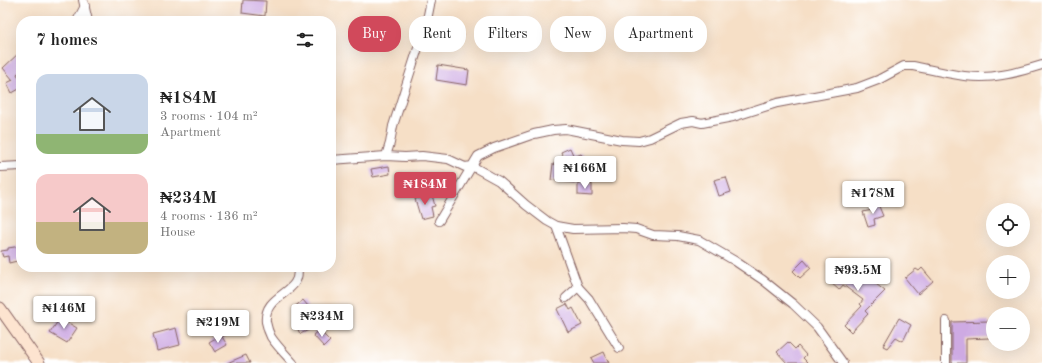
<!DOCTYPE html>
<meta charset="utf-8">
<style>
:root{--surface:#fff;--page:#f2f2f2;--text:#222;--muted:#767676;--accent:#d1495b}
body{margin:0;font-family:"Old Standard TT",serif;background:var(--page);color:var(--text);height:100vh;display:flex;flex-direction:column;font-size:15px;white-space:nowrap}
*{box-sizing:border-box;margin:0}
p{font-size:13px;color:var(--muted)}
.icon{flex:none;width:22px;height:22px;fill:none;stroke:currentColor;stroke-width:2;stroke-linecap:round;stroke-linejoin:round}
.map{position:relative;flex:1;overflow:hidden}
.sheet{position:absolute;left:16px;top:16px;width:320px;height:256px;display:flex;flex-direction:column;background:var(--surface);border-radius:16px;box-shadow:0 4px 16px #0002}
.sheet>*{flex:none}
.top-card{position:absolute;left:348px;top:16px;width:380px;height:36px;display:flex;gap:8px}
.tools{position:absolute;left:986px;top:203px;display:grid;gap:8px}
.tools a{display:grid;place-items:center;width:44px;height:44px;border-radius:50%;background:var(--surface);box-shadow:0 4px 16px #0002;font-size:20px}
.price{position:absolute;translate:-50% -34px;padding:0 9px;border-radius:4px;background:#fff;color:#222;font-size:13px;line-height:26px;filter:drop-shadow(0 1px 2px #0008)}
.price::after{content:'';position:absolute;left:50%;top:24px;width:12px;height:9px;margin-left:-6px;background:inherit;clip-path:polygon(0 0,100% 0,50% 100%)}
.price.active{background:var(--accent);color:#fff}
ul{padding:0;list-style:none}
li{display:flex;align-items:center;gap:12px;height:100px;padding:0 20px}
li span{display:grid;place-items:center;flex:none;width:112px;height:80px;border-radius:12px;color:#555}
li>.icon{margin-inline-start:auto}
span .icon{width:48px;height:48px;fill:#fffc;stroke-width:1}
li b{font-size:17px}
h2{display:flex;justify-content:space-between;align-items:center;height:48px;padding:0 20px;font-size:17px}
.tag{padding:0 14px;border-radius:16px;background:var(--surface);box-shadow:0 4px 16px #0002;font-size:14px;line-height:36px}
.tag.active{background:var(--accent);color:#fff}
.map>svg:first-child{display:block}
</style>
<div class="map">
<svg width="1042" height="363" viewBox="0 0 1042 363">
<rect width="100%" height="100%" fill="#fff"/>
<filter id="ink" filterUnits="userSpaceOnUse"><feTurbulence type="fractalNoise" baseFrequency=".025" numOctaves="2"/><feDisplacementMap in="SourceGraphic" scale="8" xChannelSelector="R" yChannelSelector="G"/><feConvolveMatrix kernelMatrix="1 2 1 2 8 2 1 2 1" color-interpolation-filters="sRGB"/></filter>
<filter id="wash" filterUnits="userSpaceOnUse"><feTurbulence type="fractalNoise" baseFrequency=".012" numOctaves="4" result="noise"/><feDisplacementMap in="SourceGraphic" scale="16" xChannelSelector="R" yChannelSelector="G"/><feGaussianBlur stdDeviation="0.9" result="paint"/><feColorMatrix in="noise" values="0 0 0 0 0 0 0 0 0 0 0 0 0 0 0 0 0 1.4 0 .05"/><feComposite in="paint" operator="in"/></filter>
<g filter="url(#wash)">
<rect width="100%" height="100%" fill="#f6dfc6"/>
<g id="blocks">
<!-- building -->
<g fill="#ceaae3">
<polygon points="243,0 266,1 265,16 242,13"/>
<polygon points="366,20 375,23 373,31 364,28"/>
<rect x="449" y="30" width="14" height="9"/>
<polygon points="21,51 21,70 17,74 21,81 21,88 12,93 7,83 13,80 3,68"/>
<polygon points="438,65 469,70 467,85 436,80"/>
<polygon points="570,148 574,157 581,154 587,165 579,169 577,183 551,180 553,164 567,166 561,152"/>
<polygon points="389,166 390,174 373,177 371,169"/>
<polygon points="726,177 731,192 719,196 714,180"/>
<polygon points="578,183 592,184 592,196 578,195"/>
<polygon points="432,195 435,206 431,207 433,216 421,219 415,199"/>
<polygon points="878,204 883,216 874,219 875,225 868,227 863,212 872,210 871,206"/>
<polygon points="21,246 21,260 9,263 8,256 3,257 1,251 8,250 8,248"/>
<polygon points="804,260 811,268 800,278 793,271"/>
<polygon points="849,263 885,291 865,311 868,314 851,332 844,325 862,306 860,304 863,300 843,285 839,290 830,282 841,269 843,270"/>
<polygon points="922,268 933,281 918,294 905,278 916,269 919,271"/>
<polygon points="303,300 308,306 298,314 293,308"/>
<polygon points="567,304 570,310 573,308 582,325 568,332 557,309"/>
<polygon points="235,317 240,328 223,336 217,325"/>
<polygon points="60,318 77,328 67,343 50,333"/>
<polygon points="899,318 911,325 903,341 896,337 887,348 883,346"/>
<polygon points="989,321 989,338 966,339 966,363 952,363 952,322"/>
<polygon points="308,323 311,329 300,334 297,327"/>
<polygon points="176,328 180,345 157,351 153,334"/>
<polygon points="319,330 330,341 324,347 313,335"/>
<polygon points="221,335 227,345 215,352 209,342"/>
<polygon points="788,342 795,349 798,346 806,355 803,358 808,363 787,363 777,352"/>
<polygon points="604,352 609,363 594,363 591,358"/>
<polygon points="246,355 250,363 227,363"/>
</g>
</g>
</g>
<g filter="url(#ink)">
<use href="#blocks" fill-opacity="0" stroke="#866261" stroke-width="1"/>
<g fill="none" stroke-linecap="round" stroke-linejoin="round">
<!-- minor casing -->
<g stroke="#866261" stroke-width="10">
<g id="minor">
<polyline points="83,0 88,21"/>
<polyline points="77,21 85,6"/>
<polyline points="386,156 390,143 393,126 427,20 431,0"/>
<path d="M331,160L386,156L405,157L422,156L448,159L465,167L472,166L478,156L494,148L534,134L553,130L566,129L622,140L639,141L650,138L681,123L693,121L702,123L712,121L733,117L777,103L857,88L878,80L904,66H913C942,72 972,81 1002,75C1016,73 1029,69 1042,65"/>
<polyline points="0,167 21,166"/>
<polyline points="439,221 472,166 499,181 526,205 547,221 556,226 573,229 623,228 636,229 653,235 678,236 699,240 735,261 763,280 793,304 817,327 843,363"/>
<polyline points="556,226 578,287 589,299 619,348"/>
<polyline points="566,298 578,287"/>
<polyline points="946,321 946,363"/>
<path d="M293,363C286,355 277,346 271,337C269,333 267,327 266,322C263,293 304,294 297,267"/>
</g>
</g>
<!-- secondary casing -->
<g stroke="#866261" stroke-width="13">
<polyline id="secondary" points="0,308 39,363"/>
</g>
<!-- minor -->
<use href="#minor" stroke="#fff" stroke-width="8"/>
<!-- secondary -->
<use href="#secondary" stroke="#fde4d0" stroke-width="11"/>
</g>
</g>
</svg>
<div class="tools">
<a><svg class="icon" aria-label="locate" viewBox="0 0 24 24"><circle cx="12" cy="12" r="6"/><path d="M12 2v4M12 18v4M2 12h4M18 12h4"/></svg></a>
<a>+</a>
<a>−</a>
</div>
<b class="price" style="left:585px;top:190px">₦166M</b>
<b class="price active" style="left:425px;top:206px">₦184M</b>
<b class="price" style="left:873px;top:215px">₦178M</b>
<b class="price" style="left:858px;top:292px">₦93.5M</b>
<b class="price" style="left:64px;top:330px">₦146M</b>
<b class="price" style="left:322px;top:338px">₦234M</b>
<b class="price" style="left:218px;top:344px">₦219M</b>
<div class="top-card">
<a class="tag active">Buy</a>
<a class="tag">Rent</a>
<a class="tag">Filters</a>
<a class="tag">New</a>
<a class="tag">Apartment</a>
</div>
<section class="sheet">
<h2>7 homes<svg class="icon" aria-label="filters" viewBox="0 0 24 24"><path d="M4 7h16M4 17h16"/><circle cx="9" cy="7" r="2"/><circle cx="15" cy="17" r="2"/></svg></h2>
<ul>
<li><span style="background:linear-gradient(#c9d6e8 75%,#8fb573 0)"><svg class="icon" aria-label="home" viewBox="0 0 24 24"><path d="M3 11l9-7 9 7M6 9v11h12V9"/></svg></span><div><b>₦184M</b><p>3 rooms · 104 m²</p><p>Apartment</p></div></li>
<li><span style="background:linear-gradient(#f6c9c9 60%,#c2b280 0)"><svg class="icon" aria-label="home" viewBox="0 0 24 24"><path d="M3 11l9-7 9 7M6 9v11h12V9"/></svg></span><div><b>₦234M</b><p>4 rooms · 136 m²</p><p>House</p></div></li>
</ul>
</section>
</div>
